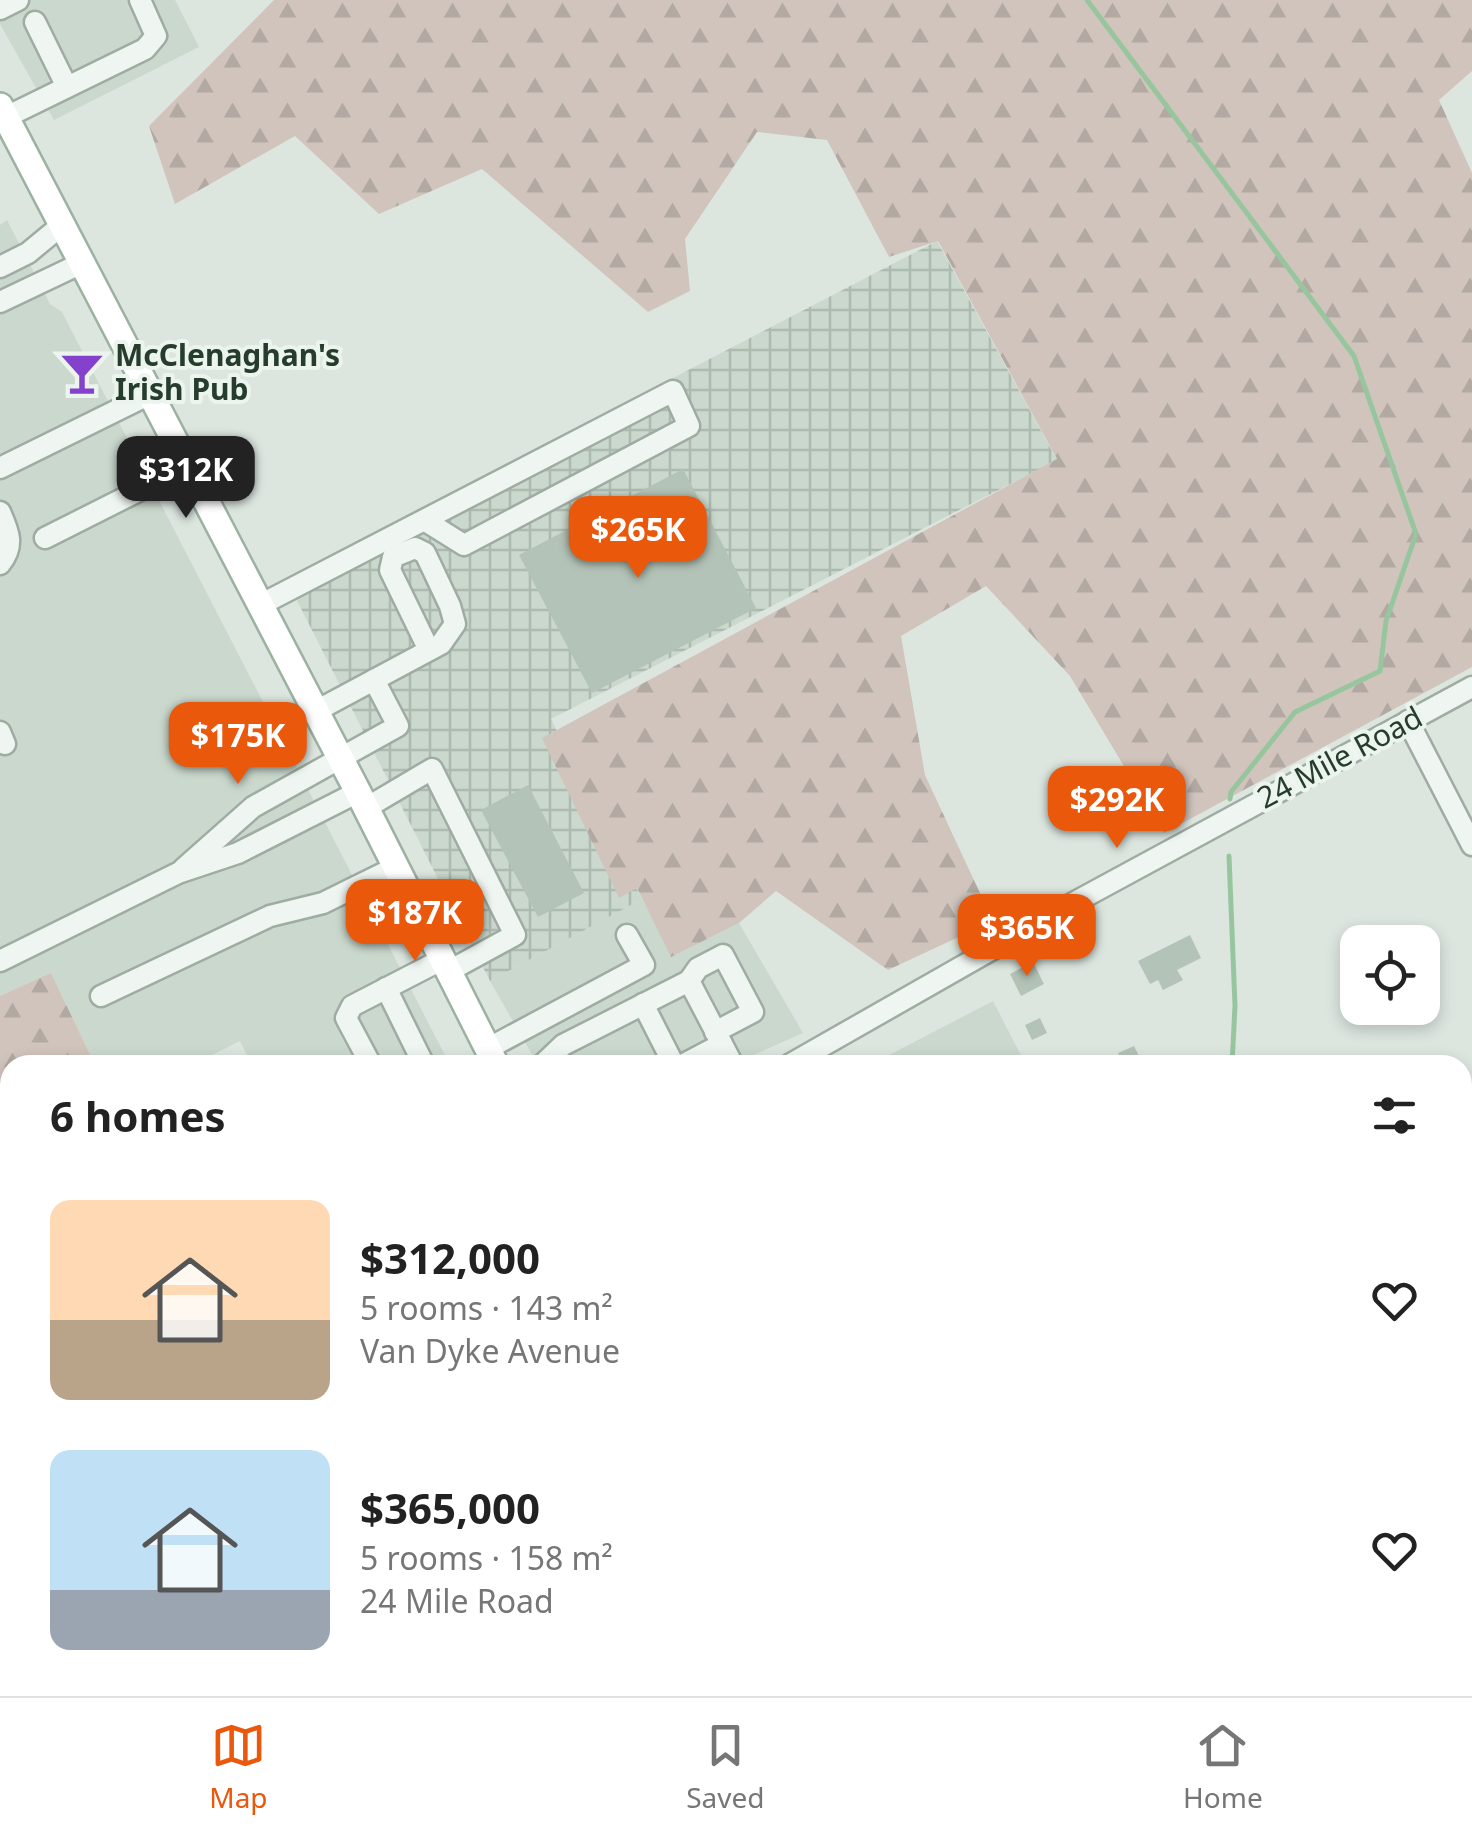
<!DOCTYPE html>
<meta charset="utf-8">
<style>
:root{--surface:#fff;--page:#f6f6f6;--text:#222;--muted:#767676;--line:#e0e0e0;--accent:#ea580c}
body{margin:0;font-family:"Noto Sans",sans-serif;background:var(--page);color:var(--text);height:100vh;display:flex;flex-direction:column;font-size:38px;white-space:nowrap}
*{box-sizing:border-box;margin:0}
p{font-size:32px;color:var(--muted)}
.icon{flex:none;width:55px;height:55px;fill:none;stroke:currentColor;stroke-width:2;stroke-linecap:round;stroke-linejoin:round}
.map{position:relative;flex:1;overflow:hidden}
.drawer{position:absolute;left:0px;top:1055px;width:1472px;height:642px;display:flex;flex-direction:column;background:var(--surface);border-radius:30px 30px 0 0;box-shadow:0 5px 15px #0003}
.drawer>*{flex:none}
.tools{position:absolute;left:1340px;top:925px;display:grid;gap:20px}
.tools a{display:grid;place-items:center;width:100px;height:100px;border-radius:20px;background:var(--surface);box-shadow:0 5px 15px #0003;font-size:50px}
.price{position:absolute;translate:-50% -85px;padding:0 22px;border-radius:20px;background:var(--accent);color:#fff;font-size:32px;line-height:65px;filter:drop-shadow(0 2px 5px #0008)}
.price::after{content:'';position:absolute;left:50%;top:60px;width:30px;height:22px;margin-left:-15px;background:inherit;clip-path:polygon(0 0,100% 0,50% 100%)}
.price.selected{background:#222;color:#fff}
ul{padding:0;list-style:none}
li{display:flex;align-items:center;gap:30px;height:250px;padding:0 50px}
li span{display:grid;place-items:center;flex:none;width:280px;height:200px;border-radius:20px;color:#555}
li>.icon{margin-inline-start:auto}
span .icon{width:120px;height:120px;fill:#fffc;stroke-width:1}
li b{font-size:42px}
h2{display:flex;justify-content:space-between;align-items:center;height:120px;padding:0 50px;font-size:42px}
.tab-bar{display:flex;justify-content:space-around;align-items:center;height:140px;border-top:2px solid var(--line);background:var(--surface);font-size:28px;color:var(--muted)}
.tab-bar a{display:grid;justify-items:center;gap:5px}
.tab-bar .selected{color:var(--accent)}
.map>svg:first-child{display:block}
</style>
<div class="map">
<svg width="1472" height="1696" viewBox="0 0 1472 1696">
<defs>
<pattern id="industrial-grid" width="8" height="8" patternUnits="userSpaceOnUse" patternTransform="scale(2.5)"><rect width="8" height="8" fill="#cad8cd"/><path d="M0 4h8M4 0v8" fill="none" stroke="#adbab0"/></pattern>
<pattern id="forest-firs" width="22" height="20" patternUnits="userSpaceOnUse" patternTransform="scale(2.5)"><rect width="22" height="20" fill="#d0c4bd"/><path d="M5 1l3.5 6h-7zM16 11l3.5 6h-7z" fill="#b2a9a3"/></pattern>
</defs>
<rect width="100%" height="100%" fill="#dce6df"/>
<!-- built -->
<g fill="#cad8cd">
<polygon points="0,0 175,0 199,47 54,120 0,24"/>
<polygon points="7,220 50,304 62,312 450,1065 252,1065 240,1041 192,1065 95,1065 51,973 0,996 0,225"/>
<polygon points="642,899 672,956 739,923 803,1033 731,1065 538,1065 490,981"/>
<polygon points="993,1001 1026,1065 870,1065"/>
</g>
<!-- industrial -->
<polygon fill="url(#industrial-grid)" points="937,241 1057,460 551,719 642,899 490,981 286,579"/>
<!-- forest -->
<g fill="url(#forest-firs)">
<polygon points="274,0 1472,0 1472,71 1439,100 1472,173 1472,667 1164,833 1070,676 986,586 901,636 925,775 993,921 888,970 776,891 739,923 671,957 637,888 619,898 542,738 1057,459 938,241 889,257 827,140 757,132 685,239 690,291 648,312 482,169 379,214 295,136 175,204 149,126"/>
<polygon points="51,973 95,1065 10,1065 10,1155 0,1160 0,996"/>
<polygon points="0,1205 10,1224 10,1411 0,1418"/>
<polygon points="1143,1688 1402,1688 1401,1696 1136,1696 1133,1692"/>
</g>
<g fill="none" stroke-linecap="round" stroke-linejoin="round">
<!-- stream -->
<g stroke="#97c69e" stroke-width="5">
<polyline points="1087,0 1354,356 1416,534 1386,621 1380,671 1295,712 1231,792 1230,799"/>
<polyline points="1229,856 1235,1006 1232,1065"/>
<polyline points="1462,1403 1472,1398"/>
<polyline points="1227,1688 1228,1696"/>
</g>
</g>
<!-- building -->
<g fill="#b4c3b7">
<polygon points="683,469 756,608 592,693 519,555"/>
<polygon points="528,785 584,893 538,917 481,810"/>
<polygon points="1190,935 1201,958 1177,970 1183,980 1163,990 1158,980 1150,984 1138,961"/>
<polygon points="1033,962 1044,984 1021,996 1010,974"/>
<polygon points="1040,1018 1047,1033 1032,1040 1025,1025"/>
<polygon points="1134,1046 1142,1062 1124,1065 1118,1053"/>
<polygon points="560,1688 588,1688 593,1696 543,1696"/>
</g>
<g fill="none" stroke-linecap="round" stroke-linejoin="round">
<!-- minor casing -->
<g stroke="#9eaca2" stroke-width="25">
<g id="minor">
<polyline points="0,9 18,0"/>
<polyline points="35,22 67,87"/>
<polyline points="0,120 145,49 156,36 140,0"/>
<polyline points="0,267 28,253 62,225"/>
<polyline points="0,302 82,263"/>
<polyline points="0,468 150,394"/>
<path d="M0,512C9,532 15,546 0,564"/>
<polyline points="45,538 188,466"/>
<polyline points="260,605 673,391 689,426 464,545 424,520"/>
<polyline points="316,711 441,644 455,624 450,606 425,553 415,548 393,557 390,570 429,650"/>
<polyline points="1408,721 1472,845"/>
<polyline points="0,732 5,744"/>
<polyline points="366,808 432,769 515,935 449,971"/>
<polyline points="183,869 253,807 398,726 374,680"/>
<polyline points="0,961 178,873 238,853 358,792"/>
<polyline points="689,981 698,968 723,955 753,1012 715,1032"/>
<polyline points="386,988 424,1065"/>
<polyline points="101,996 270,916 323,903 396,867"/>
<polyline points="643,1004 674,1065"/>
<polyline points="487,1049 644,965 627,935"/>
<polyline points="371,1065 346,1018 352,1006 443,959"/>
<polyline points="542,1065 563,1045 689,981 733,1065"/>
<polyline points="682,1065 722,1044"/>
<polyline points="789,1065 1077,901 1472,687"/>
<polyline points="1462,1196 1472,1193"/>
<polyline points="0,1466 10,1461"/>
<polyline points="1462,1548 1472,1541"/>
<polyline points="0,1668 13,1696"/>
<polyline points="107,1688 112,1696"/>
<polyline points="281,1688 292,1691 294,1688"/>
<polyline points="894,1688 898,1696"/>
<polyline points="141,1696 157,1688"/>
<polyline points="383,1696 386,1688"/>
<polyline points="498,1696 516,1688"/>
<polyline points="678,1696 696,1688"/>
</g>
</g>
<!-- major casing -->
<g stroke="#9cb2a1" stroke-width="30">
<g id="major">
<polyline points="0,106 358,792 496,1065"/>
<polyline points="815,1688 820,1696"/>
</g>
</g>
<!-- minor -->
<use href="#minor" stroke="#eff5f0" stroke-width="20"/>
<!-- major -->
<use href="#major" stroke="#fff" stroke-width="25"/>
</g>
<!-- icons -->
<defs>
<g id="bar-bare" transform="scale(3.45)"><path d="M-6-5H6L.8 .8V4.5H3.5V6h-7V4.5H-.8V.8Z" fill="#8441cc" stroke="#ebf4ed" stroke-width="2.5" paint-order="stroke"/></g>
</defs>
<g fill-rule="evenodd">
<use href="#bar-bare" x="82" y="373"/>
</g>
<g text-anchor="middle" stroke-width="8" stroke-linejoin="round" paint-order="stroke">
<!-- poi labels -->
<g font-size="30" font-weight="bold" fill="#263c2c" stroke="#ebf4ed" text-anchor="start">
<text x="115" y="366">McClenaghan's<tspan x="115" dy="34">Irish Pub</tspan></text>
</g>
<!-- street labels -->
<g font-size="30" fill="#263c2c" stroke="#ebf4ed">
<text transform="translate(1340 758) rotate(-28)" y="10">24 Mile Road</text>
</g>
</g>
</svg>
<div class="tools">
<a><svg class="icon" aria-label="locate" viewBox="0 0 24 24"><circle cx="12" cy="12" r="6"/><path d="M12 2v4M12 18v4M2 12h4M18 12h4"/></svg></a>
</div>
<b class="price selected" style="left:186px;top:521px">$312K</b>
<b class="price" style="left:638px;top:581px">$265K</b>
<b class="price" style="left:238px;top:787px">$175K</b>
<b class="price" style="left:1117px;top:851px">$292K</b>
<b class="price" style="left:415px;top:964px">$187K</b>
<b class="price" style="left:1027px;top:979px">$365K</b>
<section class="drawer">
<h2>6 homes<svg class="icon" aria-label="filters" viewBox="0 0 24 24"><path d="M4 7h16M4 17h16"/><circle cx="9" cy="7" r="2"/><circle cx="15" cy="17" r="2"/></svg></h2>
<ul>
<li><span style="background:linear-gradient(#ffd9b3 60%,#b9a48a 0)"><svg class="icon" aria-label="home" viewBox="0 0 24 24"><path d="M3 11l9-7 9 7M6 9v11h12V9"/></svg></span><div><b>$312,000</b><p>5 rooms · 143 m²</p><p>Van Dyke Avenue</p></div><svg class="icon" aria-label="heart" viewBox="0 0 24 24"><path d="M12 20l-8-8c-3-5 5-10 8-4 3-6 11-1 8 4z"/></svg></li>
<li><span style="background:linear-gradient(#bfe0f5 70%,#9aa5b1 0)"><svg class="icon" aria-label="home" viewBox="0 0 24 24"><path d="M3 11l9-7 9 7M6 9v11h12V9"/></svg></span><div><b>$365,000</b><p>5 rooms · 158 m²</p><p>24 Mile Road</p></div><svg class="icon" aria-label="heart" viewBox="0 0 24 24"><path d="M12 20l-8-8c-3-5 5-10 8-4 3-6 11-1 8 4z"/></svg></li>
</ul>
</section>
</div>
<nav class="tab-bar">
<a class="selected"><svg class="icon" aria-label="map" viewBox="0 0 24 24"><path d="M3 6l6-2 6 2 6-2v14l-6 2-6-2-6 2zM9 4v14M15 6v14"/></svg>Map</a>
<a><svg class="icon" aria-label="saved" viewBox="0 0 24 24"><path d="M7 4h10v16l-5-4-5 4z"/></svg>Saved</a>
<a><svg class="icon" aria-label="home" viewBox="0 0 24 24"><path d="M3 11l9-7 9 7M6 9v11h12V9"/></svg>Home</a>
</nav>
